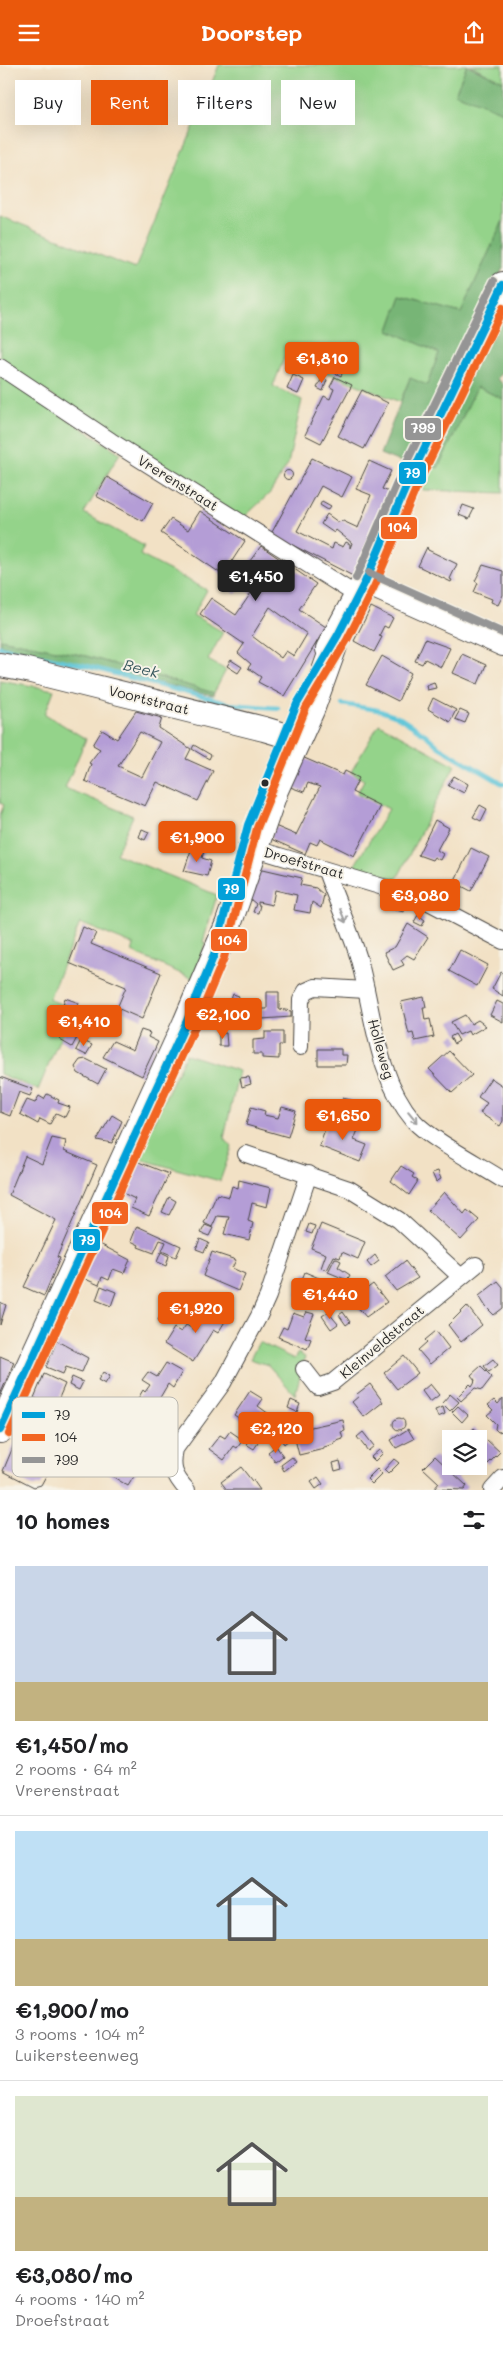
<!DOCTYPE html>
<meta charset="utf-8">
<style>
:root{--surface:#fff;--page:#f2f2f2;--text:#202124;--muted:#757577;--line:#e0e0e0;--accent:#ea580c}
body{margin:0;font-family:Mali,sans-serif;background:var(--page);color:var(--text);height:100vh;display:flex;flex-direction:column;font-size:19px;white-space:nowrap}
*{box-sizing:border-box;margin:0}
p{font-size:16px;color:var(--muted)}
.icon{flex:none;width:28px;height:28px;fill:none;stroke:currentColor;stroke-width:2;stroke-linecap:round;stroke-linejoin:round}
.map{position:relative;height:1425px;overflow:hidden}
.sheet{display:flex;flex-direction:column;background:var(--surface);flex:1}
.sheet>*{flex:none}
.hud{position:absolute;left:15px;top:15px;width:474px;height:45px;display:flex;gap:10px}
.controls{position:absolute;left:442px;top:1365px;display:grid;gap:10px}
.controls a{display:grid;place-items:center;width:45px;height:45px;border-radius:0px;background:var(--surface);box-shadow:0 5px 20px #0002;font-size:25px}
.price{position:absolute;translate:-50% -42px;padding:0 11px;border-radius:5px;background:var(--accent);color:#fff;font-size:16px;line-height:32px;filter:drop-shadow(0 1px 2px #0008)}
.price::after{content:'';position:absolute;left:50%;top:30px;width:15px;height:11px;margin-left:-8px;background:inherit;clip-path:polygon(0 0,100% 0,50% 100%)}
.price.selected{background:#222;color:#fff}
ul{padding:0;list-style:none}
li{display:grid;align-content:center;gap:10px;height:265px;padding:0 15px}
li+li{border-top:1px solid var(--line)}
li span{display:grid;place-items:center;height:155px;border-radius:0px;color:#555}
li>.icon{margin-inline-start:auto}
span .icon{width:90px;height:90px;fill:#fffc;stroke-width:1}
li b{font-size:21px}
h2{display:flex;justify-content:space-between;align-items:center;height:60px;padding:0 15px;font-size:21px}
.tag{padding:0 18px;border-radius:0px;background:var(--surface);box-shadow:0 5px 20px #0002;font-size:18px;line-height:45px}
.tag.selected{background:var(--accent);color:#fff}
header{display:flex;justify-content:space-between;align-items:center;height:65px;padding:0 15px;background:var(--accent);color:#fff;font-size:22px;font-weight:800}
.map>svg:first-child{display:block}
</style>
<header><svg class="icon" aria-label="menu" viewBox="0 0 24 24"><path d="M4 6h16M4 12h16M4 18h16"/></svg>Doorstep<svg class="icon" aria-label="share" viewBox="0 0 24 24"><path d="M12 15V3M7 8l5-5 5 5M5 13v7h14v-7"/></svg></header>
<div class="map">
<svg width="503" height="1425" viewBox="0 0 503 1425">
<rect width="100%" height="100%" fill="#f7f3e8"/>
<filter id="ink" filterUnits="userSpaceOnUse"><feTurbulence type="fractalNoise" baseFrequency=".02" numOctaves="2"/><feDisplacementMap in="SourceGraphic" scale="10" xChannelSelector="R" yChannelSelector="G"/><feConvolveMatrix kernelMatrix="1 2 1 2 8 2 1 2 1" color-interpolation-filters="sRGB"/></filter>
<filter id="wash" filterUnits="userSpaceOnUse"><feTurbulence type="fractalNoise" baseFrequency=".0096" numOctaves="4" result="noise"/><feDisplacementMap in="SourceGraphic" scale="20" xChannelSelector="R" yChannelSelector="G"/><feGaussianBlur stdDeviation="1.12" result="paint"/><feColorMatrix in="noise" values="0 0 0 0 0 0 0 0 0 0 0 0 0 0 0 0 0 1.4 0 .05"/><feComposite in="paint" operator="in"/></filter>
<g filter="url(#wash)">
<rect width="100%" height="100%" fill="#f2e1c5"/>
<!-- green -->
<g fill="#94d38a" stroke="#607f5a">
<polygon points="219,0 467,0 456,28 503,47 503,156 461,248 401,231 389,265 439,288 427,321 410,313 400,337 285,291 273,321 302,335 288,399 270,428 240,456 0,296 0,151 135,204"/>
<polygon points="470,0 503,0 503,16"/>
<polygon points="0,310 120,388 84,448 144,481 140,490 207,525 193,550 223,567 208,595 226,605 214,628 86,591 0,574"/>
<polygon points="477,322 503,334 503,428 424,425 419,422 428,400 438,403"/>
<polygon points="0,615 54,625 45,649 86,674 65,723 133,751 116,789 217,830 203,877 206,878 193,914 132,887 134,880 80,858 49,934 72,944 38,1025 0,1009 0,750 4,740 0,738"/>
<polygon points="379,659 455,700 397,814 353,803 389,744 357,728 364,715 351,707"/>
<polygon points="186,989 239,1006 224,1073 232,1082 220,1116 136,1093"/>
<polygon points="259,1277 294,1294 298,1288 305,1292 295,1330 268,1300 250,1294"/>
</g>
<!-- forest -->
<g fill="#77b576" stroke="#517050">
<polygon points="467,0 503,16 503,47 455,28"/>
<polygon points="503,156 503,203 405,399 380,389 410,313 427,320 439,288 389,265 401,231 461,248"/>
<polygon points="503,241 503,305 497,314 503,319 503,334 477,322 438,403 428,400"/>
<polygon points="0,574 86,591 214,628 213,631 0,580"/>
</g>
<g fill="none" stroke-linecap="round" stroke-linejoin="round">
<!-- stream -->
<g stroke="#5bc4d8" stroke-width="4.5">
<polyline points="0,582 83,600 229,639 278,643"/>
<polyline points="342,639 378,645 400,653 426,670 439,682 503,719"/>
</g>
</g>
<g id="blocks">
<!-- building -->
<g fill="#b49dd6" fill-rule="evenodd">
<polygon points="287,291 298,296 296,301 285,297"/>
<polygon points="333,291 347,297 341,311 327,304"/>
<polygon points="318,303 326,307 324,312 315,308"/>
<polygon points="293,310 304,315 298,329 287,324"/>
<polygon points="335,312 352,320 321,378 305,370 324,331 330,334 334,324 330,322"/>
<polygon points="322,313 327,315 323,326 317,323"/>
<polygon points="362,325 388,338 364,384 338,371"/>
<polygon points="312,393 352,412 342,432 321,421 297,466 332,484 334,478 343,482 346,477 350,479 350,483 352,478 336,465 334,468 321,459 327,449 338,457 343,456 358,463 371,430 356,424 369,396 391,406 382,424 389,427 353,511 271,469"/>
<circle cx="288" cy="410" r="4.5"/>
<polygon points="107,412 153,438 143,456 96,431"/>
<polygon points="322,436 331,441 328,445 320,440"/>
<polygon points="463,440 474,444 469,454 459,450"/>
<path d="M200,446L245,476L232,496L244,504L261,481L316,519L299,544L326,562L284,631L258,617L261,612L248,603L251,599L238,588L244,579L200,549L211,533L236,550L251,528L241,521L236,529L230,525L235,518L161,468L171,454L188,465ZM270,542L307,569L294,591L286,586L281,593L252,571Z"/>
<polygon points="427,482 428,485 457,499 450,514 452,515 451,517 418,501"/>
<polygon points="483,500 503,506 503,530 498,540 491,537 492,534 474,527 478,518 475,516"/>
<polygon points="371,542 393,553 388,563 384,561 379,571 382,572 374,587 354,576"/>
<polygon points="425,574 450,583 441,602 425,594 422,599 415,596"/>
<polygon points="462,589 486,600 478,619 453,608"/>
<polygon points="382,591 411,608 398,636 366,620"/>
<polygon points="231,595 242,602 238,608 227,601"/>
<polygon points="434,617 436,623 427,625 426,620"/>
<polygon points="433,633 456,645 450,657 428,644"/>
<polygon points="460,645 469,649 465,658 455,654"/>
<path d="M136,646L162,653L159,663L191,684L186,694L213,706L198,736L157,717L145,741L85,716L91,699L89,698L100,684L93,680L102,665L117,674ZM140,667L160,677L142,712L118,701Z"/>
<polygon points="194,680 211,690 209,694 192,684"/>
<polygon points="302,692 343,710 345,706 359,713 352,727 380,741 354,791 320,774 317,780 310,777 305,789 273,775 271,771 275,761 296,770 320,722 308,718 304,727 290,722"/>
<polygon points="454,711 468,719 464,728 448,720"/>
<polygon points="480,740 487,744 481,756 473,752"/>
<polygon points="435,755 449,763 437,785 443,789 440,795 434,792 432,795 418,790"/>
<polygon points="142,764 149,767 145,775 139,772"/>
<polygon points="192,782 204,786 202,793 211,796 207,811 184,806"/>
<polygon points="471,783 489,792 471,826 454,817"/>
<polygon points="263,804 302,813 300,820 316,823 324,830 321,843 312,837 310,848 294,845 297,830 275,825 272,840 258,837 258,840 260,840 258,848 253,847 256,839 250,834 259,807"/>
<polygon points="397,836 407,838 404,847 395,845"/>
<polygon points="418,850 425,855 422,861 414,857"/>
<polygon points="408,859 428,872 414,894 407,890 401,895 404,900 393,905 384,887 395,882"/>
<polygon points="83,862 96,868 91,879 161,908 142,954 117,943 126,922 69,898"/>
<polygon points="460,885 488,900 477,921 449,906"/>
<polygon points="501,907 503,908 503,931 492,924"/>
<polygon points="267,927 279,927 279,944 291,946 291,952 262,954 262,944 267,944"/>
<polygon points="233,929 239,931 233,948 227,945"/>
<polygon points="424,932 426,942 423,942 425,955 430,954 434,972 415,976 413,968 409,969 401,937"/>
<polygon points="65,933 79,938 76,944 63,939"/>
<polygon points="497,936 503,939 503,957 490,950"/>
<polygon points="465,950 471,959 478,955 486,961 470,970 468,966 459,970 451,957"/>
<polygon points="68,960 80,967 72,982 60,975"/>
<polygon points="141,965 150,968 148,972 158,977 142,1011 103,992 113,976 133,985"/>
<polygon points="265,967 283,967 283,980 279,980 279,994 262,993 262,989 253,989 253,975 265,974"/>
<polygon points="219,968 226,968 227,981 219,981"/>
<polygon points="455,969 459,976 454,979 450,972"/>
<polygon points="81,975 92,980 86,990 76,985"/>
<polygon points="318,984 341,984 341,990 347,990 346,1000 318,1000"/>
<polygon points="449,986 472,1010 452,1028 429,1004"/>
<polygon points="86,994 106,1004 98,1019 78,1008 75,1002 80,995"/>
<polygon points="0,1012 33,1024 30,1031 19,1027 10,1051 0,1047"/>
<polygon points="249,1012 251,1019 242,1022 240,1013"/>
<polygon points="491,1013 503,1021 503,1056 500,1061 480,1048 487,1038 478,1032"/>
<polygon points="47,1029 59,1035 58,1038 70,1042 65,1052 56,1048 50,1059 40,1054 38,1059 20,1049 27,1035 35,1038 39,1031 44,1034"/>
<polygon points="343,1033 362,1038 359,1046 340,1040"/>
<polygon points="251,1042 265,1046 264,1050 278,1053 282,1042 296,1046 288,1072 246,1060"/>
<polygon points="112,1050 122,1056 112,1078 97,1075"/>
<polygon points="328,1056 358,1065 354,1075 367,1080 360,1097 319,1081"/>
<polygon points="52,1073 66,1076 64,1086 97,1100 57,1192 60,1193 44,1231 24,1222 56,1155 9,1130 25,1091 42,1099"/>
<polygon points="136,1096 169,1109 149,1151 131,1143 135,1134 121,1127"/>
<polygon points="401,1101 414,1109 412,1112 418,1116 409,1130 391,1116"/>
<polygon points="438,1106 441,1114 436,1117 432,1108"/>
<polygon points="239,1115 271,1123 267,1142 252,1138 248,1156 253,1158 249,1175 224,1169 229,1152 217,1151 212,1162 204,1158 217,1129 229,1132 232,1121 238,1123"/>
<polygon points="444,1127 464,1149 467,1145 479,1155 461,1175 428,1145"/>
<polygon points="169,1132 176,1136 169,1150 162,1147"/>
<polygon points="309,1159 315,1161 312,1169 306,1167"/>
<polygon points="321,1159 365,1177 358,1194 342,1187 340,1193 334,1191 327,1205 321,1203 326,1189 311,1183"/>
<polygon points="205,1160 213,1163 209,1171 201,1168"/>
<polygon points="137,1161 181,1181 176,1192 162,1186 166,1177 160,1175 154,1188 138,1182 139,1180 131,1176"/>
<polygon points="200,1174 209,1178 204,1187 196,1184"/>
<polygon points="98,1178 130,1195 124,1208 113,1204 109,1215 102,1212 99,1220 83,1213"/>
<polygon points="161,1187 169,1191 166,1201 157,1197"/>
<polygon points="212,1187 236,1195 232,1203 245,1209 238,1226 203,1211"/>
<polygon points="375,1190 379,1196 371,1202 367,1197"/>
<polygon points="335,1193 341,1196 338,1202 350,1210 347,1215 328,1207"/>
<polygon points="405,1196 418,1213 396,1226 385,1212"/>
<polygon points="305,1207 328,1217 319,1239 313,1243 303,1240 306,1233 296,1229"/>
<polygon points="498,1216 503,1222 503,1243 494,1250 486,1242 479,1231"/>
<polygon points="373,1219 387,1237 366,1252 352,1235"/>
<polygon points="101,1221 116,1227 111,1241 96,1235"/>
<polygon points="169,1230 178,1236 170,1249 161,1242"/>
<polygon points="0,1237 6,1240 0,1260"/>
<polygon points="205,1239 227,1253 218,1268 213,1265 193,1297 164,1279 174,1263 181,1267 186,1260 195,1265 200,1256 196,1254"/>
<polygon points="467,1241 482,1260 461,1277 448,1260"/>
<polygon points="307,1247 314,1249 305,1272 311,1274 307,1284 278,1272 283,1262 287,1264 293,1248 304,1252"/>
<polygon points="328,1247 338,1259 331,1264 322,1251"/>
<polygon points="343,1247 350,1257 346,1260 339,1250"/>
<polygon points="162,1248 169,1252 164,1259 158,1255"/>
<polygon points="436,1266 449,1283 430,1299 418,1285 427,1277 425,1275"/>
<polygon points="57,1276 88,1293 82,1307 66,1302 63,1309 46,1302"/>
<polygon points="0,1291 14,1297 0,1330"/>
<polygon points="404,1291 418,1308 397,1324 384,1308"/>
<polygon points="493,1294 498,1300 489,1307 484,1301"/>
<polygon points="166,1298 182,1307 173,1323 168,1319 158,1336 171,1344 161,1360 133,1342 143,1325 145,1327 150,1320 142,1315 148,1307 157,1312"/>
<polygon points="481,1301 492,1312 482,1325 475,1323 461,1336 457,1332 470,1319 472,1321 474,1318 475,1315 471,1310"/>
<polygon points="103,1307 110,1311 105,1319 98,1315"/>
<polygon points="44,1309 65,1319 53,1347 35,1340 37,1334 34,1333"/>
<polygon points="72,1312 83,1317 79,1325 69,1320"/>
<polygon points="370,1319 383,1337 364,1352 352,1337 359,1331 357,1329"/>
<polygon points="430,1319 439,1330 430,1337 422,1326"/>
<polygon points="250,1326 263,1334 258,1341 273,1352 262,1368 234,1350"/>
<polygon points="450,1329 459,1337 450,1346 442,1338"/>
<polygon points="503,1333 503,1366 498,1367 495,1364 496,1359 487,1350 493,1345 488,1340 494,1335 498,1339"/>
<polygon points="291,1335 300,1339 297,1347 288,1343"/>
<polygon points="458,1341 468,1350 462,1357 452,1347"/>
<polygon points="443,1342 445,1349 438,1352 435,1345"/>
<circle cx="399" cy="1359" r="6"/>
<polygon points="343,1355 345,1366 341,1367 343,1374 334,1377 335,1379 324,1382 324,1384 299,1390 293,1366"/>
<polygon points="127,1356 149,1369 139,1384 134,1381 123,1399 127,1402 128,1399 138,1405 128,1421 99,1403 109,1387 111,1388 116,1381 121,1372 118,1370"/>
<polygon points="474,1363 500,1387 488,1399 479,1390 479,1374 464,1374"/>
<polygon points="408,1364 414,1374 396,1383 391,1375"/>
<polygon points="230,1366 243,1375 237,1383 234,1381 224,1395 209,1384 220,1370 225,1373"/>
<polygon points="363,1367 374,1381 368,1386 357,1372"/>
<polygon points="286,1368 290,1374 284,1379 280,1373"/>
<path d="M18,1370L38,1379L33,1392L42,1397L39,1404L43,1406L48,1397L52,1400L41,1420L34,1422L3,1406ZM25,1397L34,1401L31,1409L22,1404Z"/>
<polygon points="251,1373 258,1378 254,1384 246,1379"/>
<polygon points="276,1381 283,1391 275,1397 268,1387"/>
<polygon points="379,1385 383,1388 375,1396 371,1392"/>
<polygon points="435,1391 467,1421 464,1425 434,1424 439,1418 423,1403"/>
<polygon points="292,1392 296,1397 284,1406 281,1400"/>
<polygon points="394,1394 399,1398 388,1409 384,1405"/>
<polygon points="340,1396 342,1404 335,1406 333,1398"/>
<polygon points="241,1402 252,1416 253,1415 260,1425 227,1425 221,1417"/>
<polygon points="377,1404 382,1409 372,1419 367,1414"/>
<polygon points="318,1412 323,1419 316,1424 311,1417"/>
</g>
</g>
</g>
<g filter="url(#ink)">
<use href="#blocks" fill-opacity="0" stroke="#494642" stroke-width="1"/>
<g fill="none" stroke-linecap="round" stroke-linejoin="round">
<!-- street casing -->
<g stroke="#494642" stroke-width="18">
<g id="street">
<polyline points="0,302 111,376 358,531"/>
<polyline points="246,781 423,834 503,876"/>
<path d="M326,806C336,835 349,862 358,891C374,947 375,1010 414,1056C430,1074 480,1100 503,1115"/>
<polyline points="300,982 301,935 306,926 315,922 366,925"/>
<polyline points="246,1089 349,1124 399,1155 461,1212"/>
<polyline points="304,1304 318,1322 333,1317 476,1200"/>
<path d="M187,1425C174,1411 171,1403 175,1384L223,1318L259,1251L268,1231L309,1109"/>
<polyline points="492,1425 503,1413"/>
</g>
</g>
<!-- secondary casing -->
<g stroke="#494642" stroke-width="26">
<g id="secondary">
<polyline points="365,517 503,579"/>
<polyline points="0,600 27,605 264,664 298,674"/>
</g>
</g>
<!-- primary casing -->
<g stroke="#494642" stroke-width="28">
<g id="primary">
<polyline points="329,584 365,517 409,415 503,220"/>
<polyline points="0,1365 186,958 228,860 275,725 311,645 338,570"/>
</g>
</g>
<!-- street -->
<use href="#street" stroke="#fff" stroke-width="16"/>
<!-- secondary -->
<use href="#secondary" stroke="#fff" stroke-width="24"/>
<!-- primary -->
<use href="#primary" stroke="#fff" stroke-width="26"/>
<!-- bus-1 casing -->
<g stroke="#f7f3e8" stroke-width="11">
<polyline id="bus-1" points="0,1365 186,958 214,890 248,760 297,639 338,570 365,517 409,415 503,220"/>
</g>
<!-- bus-2 casing -->
<g stroke="#f7f3e8" stroke-width="11">
<polyline id="bus-2" points="9,1369 195,962 224,893 257,763 306,643 347,575 374,522 418,419 503,243"/>
</g>
<!-- bus-3 casing -->
<g stroke="#f7f3e8" stroke-width="11">
<g id="bus-3">
<polyline points="369,508 503,568"/>
<polyline points="356,513 400,411 494,216"/>
</g>
</g>
<!-- bus-1 -->
<use href="#bus-1" stroke="#02a0d9" stroke-width="8"/>
<!-- bus-2 -->
<use href="#bus-2" stroke="#f26522" stroke-width="8"/>
<!-- bus-3 -->
<use href="#bus-3" stroke="#959595" stroke-width="8"/>
</g>
<!-- one-way arrows -->
<defs><path id="oneway-shaft" d="M-6 0H5M1.5-3L5.5 0L1.5 3" fill="none" stroke-width="1.6" stroke-linecap="round" stroke-linejoin="round" transform="scale(1.25)"/></defs>
<g stroke="#a0a0a0">
<use href="#oneway-shaft" transform="translate(343 851) rotate(67)"/>
<use href="#oneway-shaft" transform="translate(413 1052) rotate(50)"/>
</g>
</g>
<!-- markers -->
<circle fill="#2b2b2b" stroke="#f7f3e8" stroke-width="2" cx="265" cy="718" r="4.5"/>
<g text-anchor="middle" stroke-width="4" stroke-linejoin="round" paint-order="stroke">
<!-- street labels -->
<g font-size="14" fill="#2b2b2b" stroke="#f7f3e8">
<text transform="translate(178 418) rotate(32)" y="5">Vrerenstraat</text>
<text transform="translate(149 635) rotate(14)" y="5">Voortstraat</text>
<text transform="translate(304 798) rotate(16)" y="5">Droefstraat</text>
<text transform="translate(381 984) rotate(74)" y="5">Holleweg</text>
<text transform="translate(382 1277) rotate(-40)" y="5">Kleinveldstraat</text>
</g>
<!-- water labels -->
<g font-size="15" font-style="italic" fill="#39595f" stroke="#f7f3e8">
<text transform="translate(141 604) rotate(14)" y="5">Beek</text>
</g>
</g>
<!-- legend -->
<rect x="12" y="1332" width="166" height="80" rx="8" fill="#f7f3e8" stroke="#bab7af" stroke-width="1"/>
<rect x="22" y="1347" width="23" height="6" fill="#02a0d9"/>
<rect x="22" y="1369" width="23" height="7" fill="#f26522"/>
<rect x="22" y="1392" width="23" height="6" fill="#959595"/>
<g font-size="14" fill="#2b2b2b">
<text x="54" y="1355">79</text>
<text x="54" y="1377">104</text>
<text x="54" y="1400">799</text>
</g>
<g stroke="#f7f3e8" stroke-width="2">
<rect x="404" y="352" width="38" height="24" rx="5" fill="#959595"/>
<rect x="398" y="396" width="29" height="24" rx="5" fill="#02a0d9"/>
<rect x="380" y="451" width="38" height="24" rx="5" fill="#f26522"/>
<rect x="217" y="812" width="29" height="24" rx="5" fill="#02a0d9"/>
<rect x="210" y="863" width="38" height="24" rx="5" fill="#f26522"/>
<rect x="91" y="1136" width="38" height="24" rx="5" fill="#f26522"/>
<rect x="72" y="1163" width="29" height="24" rx="5" fill="#02a0d9"/>
</g>
<g font-size="14" text-anchor="middle" font-weight="bold" fill="#fff">
<text x="423" y="368">799</text>
<text x="412" y="413">79</text>
<text x="399" y="467">104</text>
<text x="231" y="829">79</text>
<text x="229" y="880">104</text>
<text x="110" y="1153">104</text>
<text x="87" y="1180">79</text>
</g>
</svg>
<div class="controls">
<a><svg class="icon" aria-label="layers" viewBox="0 0 24 24"><path d="M12 4l9 5-9 5-9-5zM3 14l9 5 9-5"/></svg></a>
</div>
<b class="price" style="left:322px;top:319px">€1,810</b>
<b class="price selected" style="left:256px;top:537px">€1,450</b>
<b class="price" style="left:197px;top:798px">€1,900</b>
<b class="price" style="left:420px;top:856px">€3,080</b>
<b class="price" style="left:223px;top:975px">€2,100</b>
<b class="price" style="left:84px;top:982px">€1,410</b>
<b class="price" style="left:343px;top:1076px">€1,650</b>
<b class="price" style="left:330px;top:1255px">€1,440</b>
<b class="price" style="left:196px;top:1269px">€1,920</b>
<b class="price" style="left:276px;top:1389px">€2,120</b>
<div class="hud">
<a class="tag">Buy</a>
<a class="tag selected">Rent</a>
<a class="tag">Filters</a>
<a class="tag">New</a>
</div>
</div>
<section class="sheet">
<h2>10 homes<svg class="icon" aria-label="filters" viewBox="0 0 24 24"><path d="M4 7h16M4 17h16"/><circle cx="9" cy="7" r="2"/><circle cx="15" cy="17" r="2"/></svg></h2>
<ul>
<li><span style="background:linear-gradient(#c9d6e8 75%,#c2b280 0)"><svg class="icon" aria-label="home" viewBox="0 0 24 24"><path d="M3 11l9-7 9 7M6 9v11h12V9"/></svg></span><div><b>€1,450/mo</b><p>2 rooms · 64 m²</p><p>Vrerenstraat</p></div></li>
<li><span style="background:linear-gradient(#bfe0f5 70%,#c2b280 0)"><svg class="icon" aria-label="home" viewBox="0 0 24 24"><path d="M3 11l9-7 9 7M6 9v11h12V9"/></svg></span><div><b>€1,900/mo</b><p>3 rooms · 104 m²</p><p>Luikersteenweg</p></div></li>
<li><span style="background:linear-gradient(#dfe7d0 65%,#c2b280 0)"><svg class="icon" aria-label="home" viewBox="0 0 24 24"><path d="M3 11l9-7 9 7M6 9v11h12V9"/></svg></span><div><b>€3,080/mo</b><p>4 rooms · 140 m²</p><p>Droefstraat</p></div></li>
</ul>
</section>
